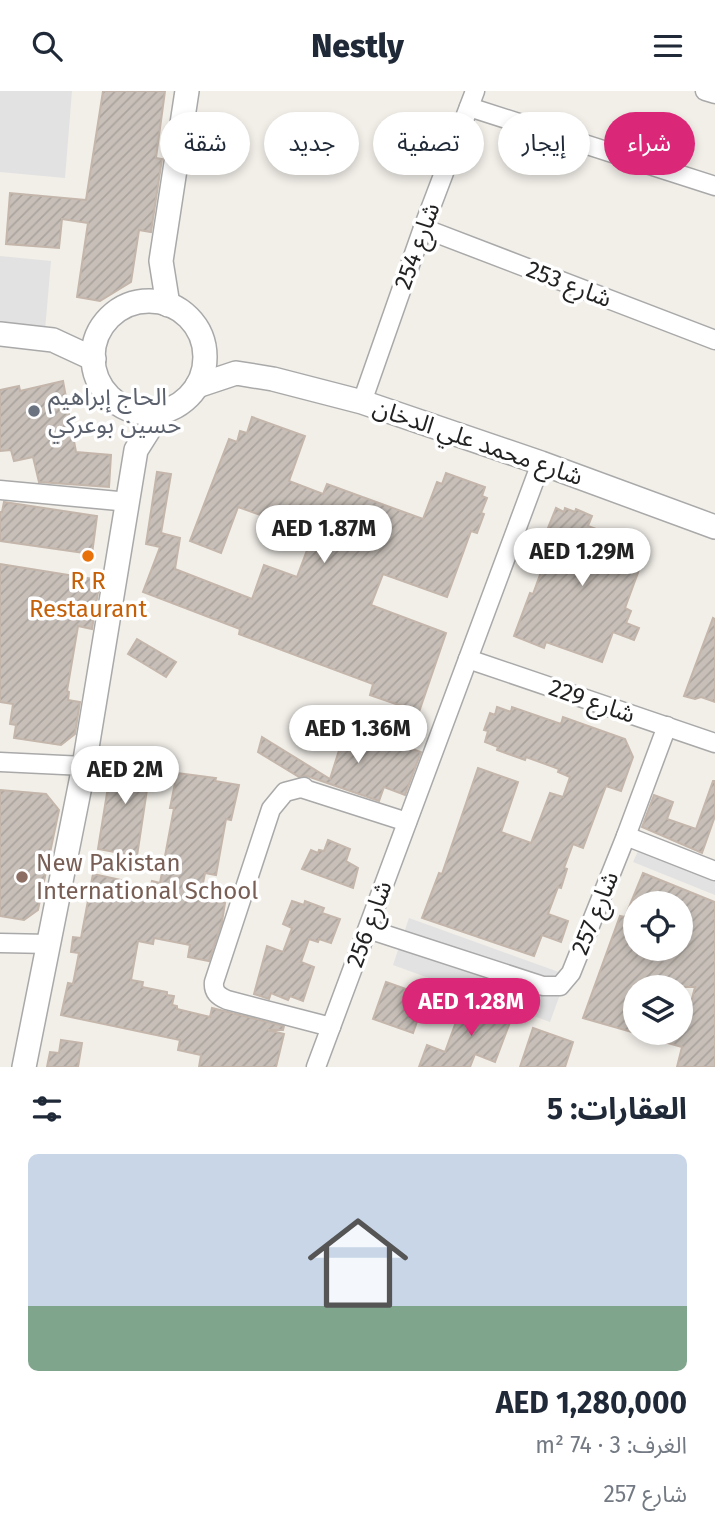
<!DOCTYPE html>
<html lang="ar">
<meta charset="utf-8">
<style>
:root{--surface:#fff;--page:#f2f2f3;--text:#1f2937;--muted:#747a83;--accent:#db2777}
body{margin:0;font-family:"Fira Sans","Noto Sans Arabic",sans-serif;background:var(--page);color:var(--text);direction:rtl;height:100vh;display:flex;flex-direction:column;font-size:26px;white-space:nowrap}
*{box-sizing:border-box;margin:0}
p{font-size:23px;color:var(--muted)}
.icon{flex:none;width:38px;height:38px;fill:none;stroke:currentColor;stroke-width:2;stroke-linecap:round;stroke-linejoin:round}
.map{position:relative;height:976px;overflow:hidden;direction:ltr}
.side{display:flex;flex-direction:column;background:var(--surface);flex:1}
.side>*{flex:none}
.guide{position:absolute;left:21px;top:21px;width:674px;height:63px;direction:rtl;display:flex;gap:14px}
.tools{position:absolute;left:623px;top:800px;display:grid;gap:14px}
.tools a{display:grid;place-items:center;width:70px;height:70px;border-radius:50%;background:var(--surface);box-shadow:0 4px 10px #0003;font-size:35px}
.price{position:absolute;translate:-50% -60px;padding:0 16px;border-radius:24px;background:#fff;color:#222;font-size:23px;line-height:46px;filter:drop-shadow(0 2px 4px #0008)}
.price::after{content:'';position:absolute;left:50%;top:42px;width:21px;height:16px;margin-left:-10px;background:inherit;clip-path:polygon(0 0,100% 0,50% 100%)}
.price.active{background:var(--accent);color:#fff}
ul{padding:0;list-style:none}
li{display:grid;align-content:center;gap:14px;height:371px;padding:0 28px}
li span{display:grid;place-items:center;height:217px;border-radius:10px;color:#555}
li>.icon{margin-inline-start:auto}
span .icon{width:126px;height:126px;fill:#fffc;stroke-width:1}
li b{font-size:30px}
h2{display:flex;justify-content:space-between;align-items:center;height:84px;padding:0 28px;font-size:30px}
.tag{padding:0 24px;border-radius:32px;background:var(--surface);box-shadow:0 4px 10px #0003;font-size:24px;line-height:63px}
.tag.active{background:var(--accent);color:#fff}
header{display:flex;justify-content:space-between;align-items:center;height:91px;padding:0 28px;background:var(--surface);font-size:32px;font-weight:800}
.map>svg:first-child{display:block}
</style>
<header><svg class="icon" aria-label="menu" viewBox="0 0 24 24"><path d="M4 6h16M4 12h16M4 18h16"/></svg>Nestly<svg class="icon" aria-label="search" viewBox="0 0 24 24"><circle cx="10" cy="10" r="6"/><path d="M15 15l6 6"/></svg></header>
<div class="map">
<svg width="715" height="976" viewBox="0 0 715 976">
<defs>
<pattern id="building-hatch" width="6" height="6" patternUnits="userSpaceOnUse" patternTransform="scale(1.75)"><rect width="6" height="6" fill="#c7bfb8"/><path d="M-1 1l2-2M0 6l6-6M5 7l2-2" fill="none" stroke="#aba49e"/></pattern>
</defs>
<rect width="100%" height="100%" fill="#f2efe9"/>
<!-- parking -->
<g fill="#e2e2e2">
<polygon points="0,0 72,0 65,87 0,81"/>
<polygon points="0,165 51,170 45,239 0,235"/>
<polygon points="639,758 715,789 715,804 633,771"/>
<polygon points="409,827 567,884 550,931 393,874"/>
</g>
<!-- building -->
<g fill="url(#building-hatch)" stroke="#c4b6ab" stroke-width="2" fill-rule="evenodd">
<polygon points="103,0 165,0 156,67 162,68 151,141 139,139 131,191 100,210 77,206 88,132 62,128 59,157 6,153 10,102 86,109"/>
<polygon points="63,290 76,361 111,364 109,396 39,391 33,366 14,370 11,359 0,360 0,299 19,295 20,300"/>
<polygon points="252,326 305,345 289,390 323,403 327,393 423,428 437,391 442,393 446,382 485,396 482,405 487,407 481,422 484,423 477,442 471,440 447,506 383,483 371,514 446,542 419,621 370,604 373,593 239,543 240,538 143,501 160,456 146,453 157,381 171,383 161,442 180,447 175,478 252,508 264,474 297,486 313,443 238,416 221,462 190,450 229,348 237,351 240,340 247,342"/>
<polygon points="4,411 97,425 92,463 0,450 0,421 2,421"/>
<polygon points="556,417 564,421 565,417 575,421 576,418 592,425 588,435 647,457 625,517 631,520 626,532 639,537 634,549 613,541 602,571 546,551 544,557 514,545 530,502 533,503 554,445 546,442"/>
<polygon points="0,473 100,489 92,538 78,535 67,600 69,601 68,609 80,611 75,643 61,654 14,647 16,634 10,633 13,613 0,611"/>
<polygon points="713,527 715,528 715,611 701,606 695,608 684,605"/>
<polygon points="137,548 176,571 166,586 128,563"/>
<polygon points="497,616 511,621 512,616 561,633 563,626 625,648 633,666 621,700 606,695 583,757 573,753 564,777 567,778 561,797 558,796 548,823 568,830 561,851 542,844 534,865 422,827 439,782 442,783 478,677 518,691 501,741 531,752 550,702 563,706 570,686 558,681 559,678 526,666 525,669 497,659 498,656 485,651 488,640 484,639 490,622 495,624"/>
<polygon points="349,636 421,661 405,704 384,696 379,710 307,685 299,686 258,661 262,646 330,688 341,653 344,654"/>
<polygon points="113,665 151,672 137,765 98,758"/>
<polygon points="177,682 216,687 215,690 239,694 231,729 226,728 216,784 205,782 200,807 225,812 222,831 209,870 188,866 190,854 154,847 153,853 138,850 131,889 143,891 142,896 167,901 167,904 174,905 172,914 177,915 177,918 210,926 212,917 284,935 283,939 268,939 284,943 276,976 199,976 201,964 178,959 180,949 61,924 68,892 73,893 79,862 71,861 73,846 81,847 93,783 121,789 120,793 150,798 152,790 160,792 174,717 170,717"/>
<polygon points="713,690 715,690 715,725 702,762 642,736 654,704 673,711 667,728 696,738"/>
<polygon points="0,699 46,703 59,719 38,819 24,829 0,825"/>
<polygon points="328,749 350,758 346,770 358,777 353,797 302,778 311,759 318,762 319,759 324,760"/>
<path d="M643,782L715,811V976H677L682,956L643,945L644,942H683L695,896H635V942L583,927L620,825L625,826ZM635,812H681V858H635Z"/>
<polygon points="292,810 304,814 305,810 324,817 322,822 340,828 331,852 319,848 318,851 309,848 301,871 314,876 303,910 290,905 288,909 271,902 269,908 254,903 267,855 283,861 292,837 283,833"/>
<polygon points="386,891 426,905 413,942 373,928"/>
<polygon points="464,909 512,926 495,971 475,963 470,976 419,976 427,954 445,961"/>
<polygon points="533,937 573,951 565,976 520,976"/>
<polygon points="61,949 82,952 78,976 47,976 50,961 59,962"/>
</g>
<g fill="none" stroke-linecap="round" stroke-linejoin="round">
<!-- minor casing -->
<g stroke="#a9a9a9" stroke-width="21">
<g id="minor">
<polyline points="705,0 715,3"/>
<polyline points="469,16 715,95"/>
<polyline points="423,137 715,249"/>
<polyline points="362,311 423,137 475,0"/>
<polyline points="0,399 129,411"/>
<polyline points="468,568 715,652"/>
<polyline points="0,671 84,675"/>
<polyline points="626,745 715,780"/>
<polyline points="368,838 543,895 560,895 571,882 626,745 667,635"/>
<polyline points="0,852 50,853"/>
<path d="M331,936L227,909C218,905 213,901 214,891L271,718L285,701L304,696L301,697L407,731"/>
<polyline points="316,976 541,372"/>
</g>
</g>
<!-- tertiary casing -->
<g stroke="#a9a9a9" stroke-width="26">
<g id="tertiary">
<circle cx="149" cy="266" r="56"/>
<polyline points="168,214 161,170 187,0"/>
<polyline points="0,243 53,249 94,268"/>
<polyline points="197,295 236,282 273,288 362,311 541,372 715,436"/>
<polyline points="24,976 84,675 136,359 160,321"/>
</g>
</g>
<!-- minor -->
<use href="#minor" stroke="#fff" stroke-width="18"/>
<!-- tertiary -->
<use href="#tertiary" stroke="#fff" stroke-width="23"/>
</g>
<!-- markers -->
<circle fill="#6b7280" stroke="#fff" stroke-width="2.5" cx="34" cy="320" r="7"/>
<circle fill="#e8710a" stroke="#fff" stroke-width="2.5" cx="88" cy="465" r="7"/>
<circle fill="#8d6e63" stroke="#fff" stroke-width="2.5" cx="22" cy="786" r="7"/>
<g text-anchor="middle" stroke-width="7" stroke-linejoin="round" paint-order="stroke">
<!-- street labels -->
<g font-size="24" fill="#222" stroke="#fff">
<text transform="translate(417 155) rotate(-70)" y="8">شارع 254</text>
<text transform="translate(569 193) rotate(21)" y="8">شارع 253</text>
<text transform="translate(478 351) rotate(19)" y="8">شارع محمد علي الدخان</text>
<text transform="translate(592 610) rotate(19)" y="8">شارع 229</text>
<text transform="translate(595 822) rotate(-68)" y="8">شارع 257</text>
<text transform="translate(369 833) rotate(-70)" y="8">شارع 256</text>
</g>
<!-- worship labels -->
<g font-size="24" fill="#5b616d" stroke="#fff" text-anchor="start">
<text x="48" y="314">الحاج إبراهيم<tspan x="48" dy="28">حسين بوعركي</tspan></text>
</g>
<!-- food labels -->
<g font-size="24" fill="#c56008" stroke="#fff">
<text x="88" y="498">R R<tspan x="88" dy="28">Restaurant</tspan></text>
</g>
<!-- education labels -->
<g font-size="24" fill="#785e54" stroke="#fff" text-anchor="start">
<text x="36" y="780">New Pakistan<tspan x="36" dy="28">International School</tspan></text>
</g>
</g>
</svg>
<div class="tools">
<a><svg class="icon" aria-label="locate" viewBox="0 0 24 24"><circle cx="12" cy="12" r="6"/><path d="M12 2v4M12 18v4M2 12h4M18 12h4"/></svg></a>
<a><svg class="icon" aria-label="layers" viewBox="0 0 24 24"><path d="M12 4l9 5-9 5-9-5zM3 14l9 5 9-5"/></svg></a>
</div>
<b class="price" style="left:324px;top:474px">AED 1.87M</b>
<b class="price" style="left:582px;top:497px">AED 1.29M</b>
<b class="price" style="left:358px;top:674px">AED 1.36M</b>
<b class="price" style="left:125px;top:715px">AED 2M</b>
<b class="price active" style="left:471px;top:947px">AED 1.28M</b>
<div class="guide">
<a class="tag active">شراء</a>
<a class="tag">إيجار</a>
<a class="tag">تصفية</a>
<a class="tag">جديد</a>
<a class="tag">شقة</a>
</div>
</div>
<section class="side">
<h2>العقارات: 5<svg class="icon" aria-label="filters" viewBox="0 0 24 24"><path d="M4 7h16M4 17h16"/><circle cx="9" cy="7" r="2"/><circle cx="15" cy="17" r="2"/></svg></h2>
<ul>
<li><span style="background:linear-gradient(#c9d6e8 70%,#7fa58c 0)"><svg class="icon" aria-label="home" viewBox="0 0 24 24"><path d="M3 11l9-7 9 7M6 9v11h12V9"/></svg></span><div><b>AED 1,280,000</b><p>الغرف: 3 · 74 m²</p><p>شارع 257</p></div></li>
</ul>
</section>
